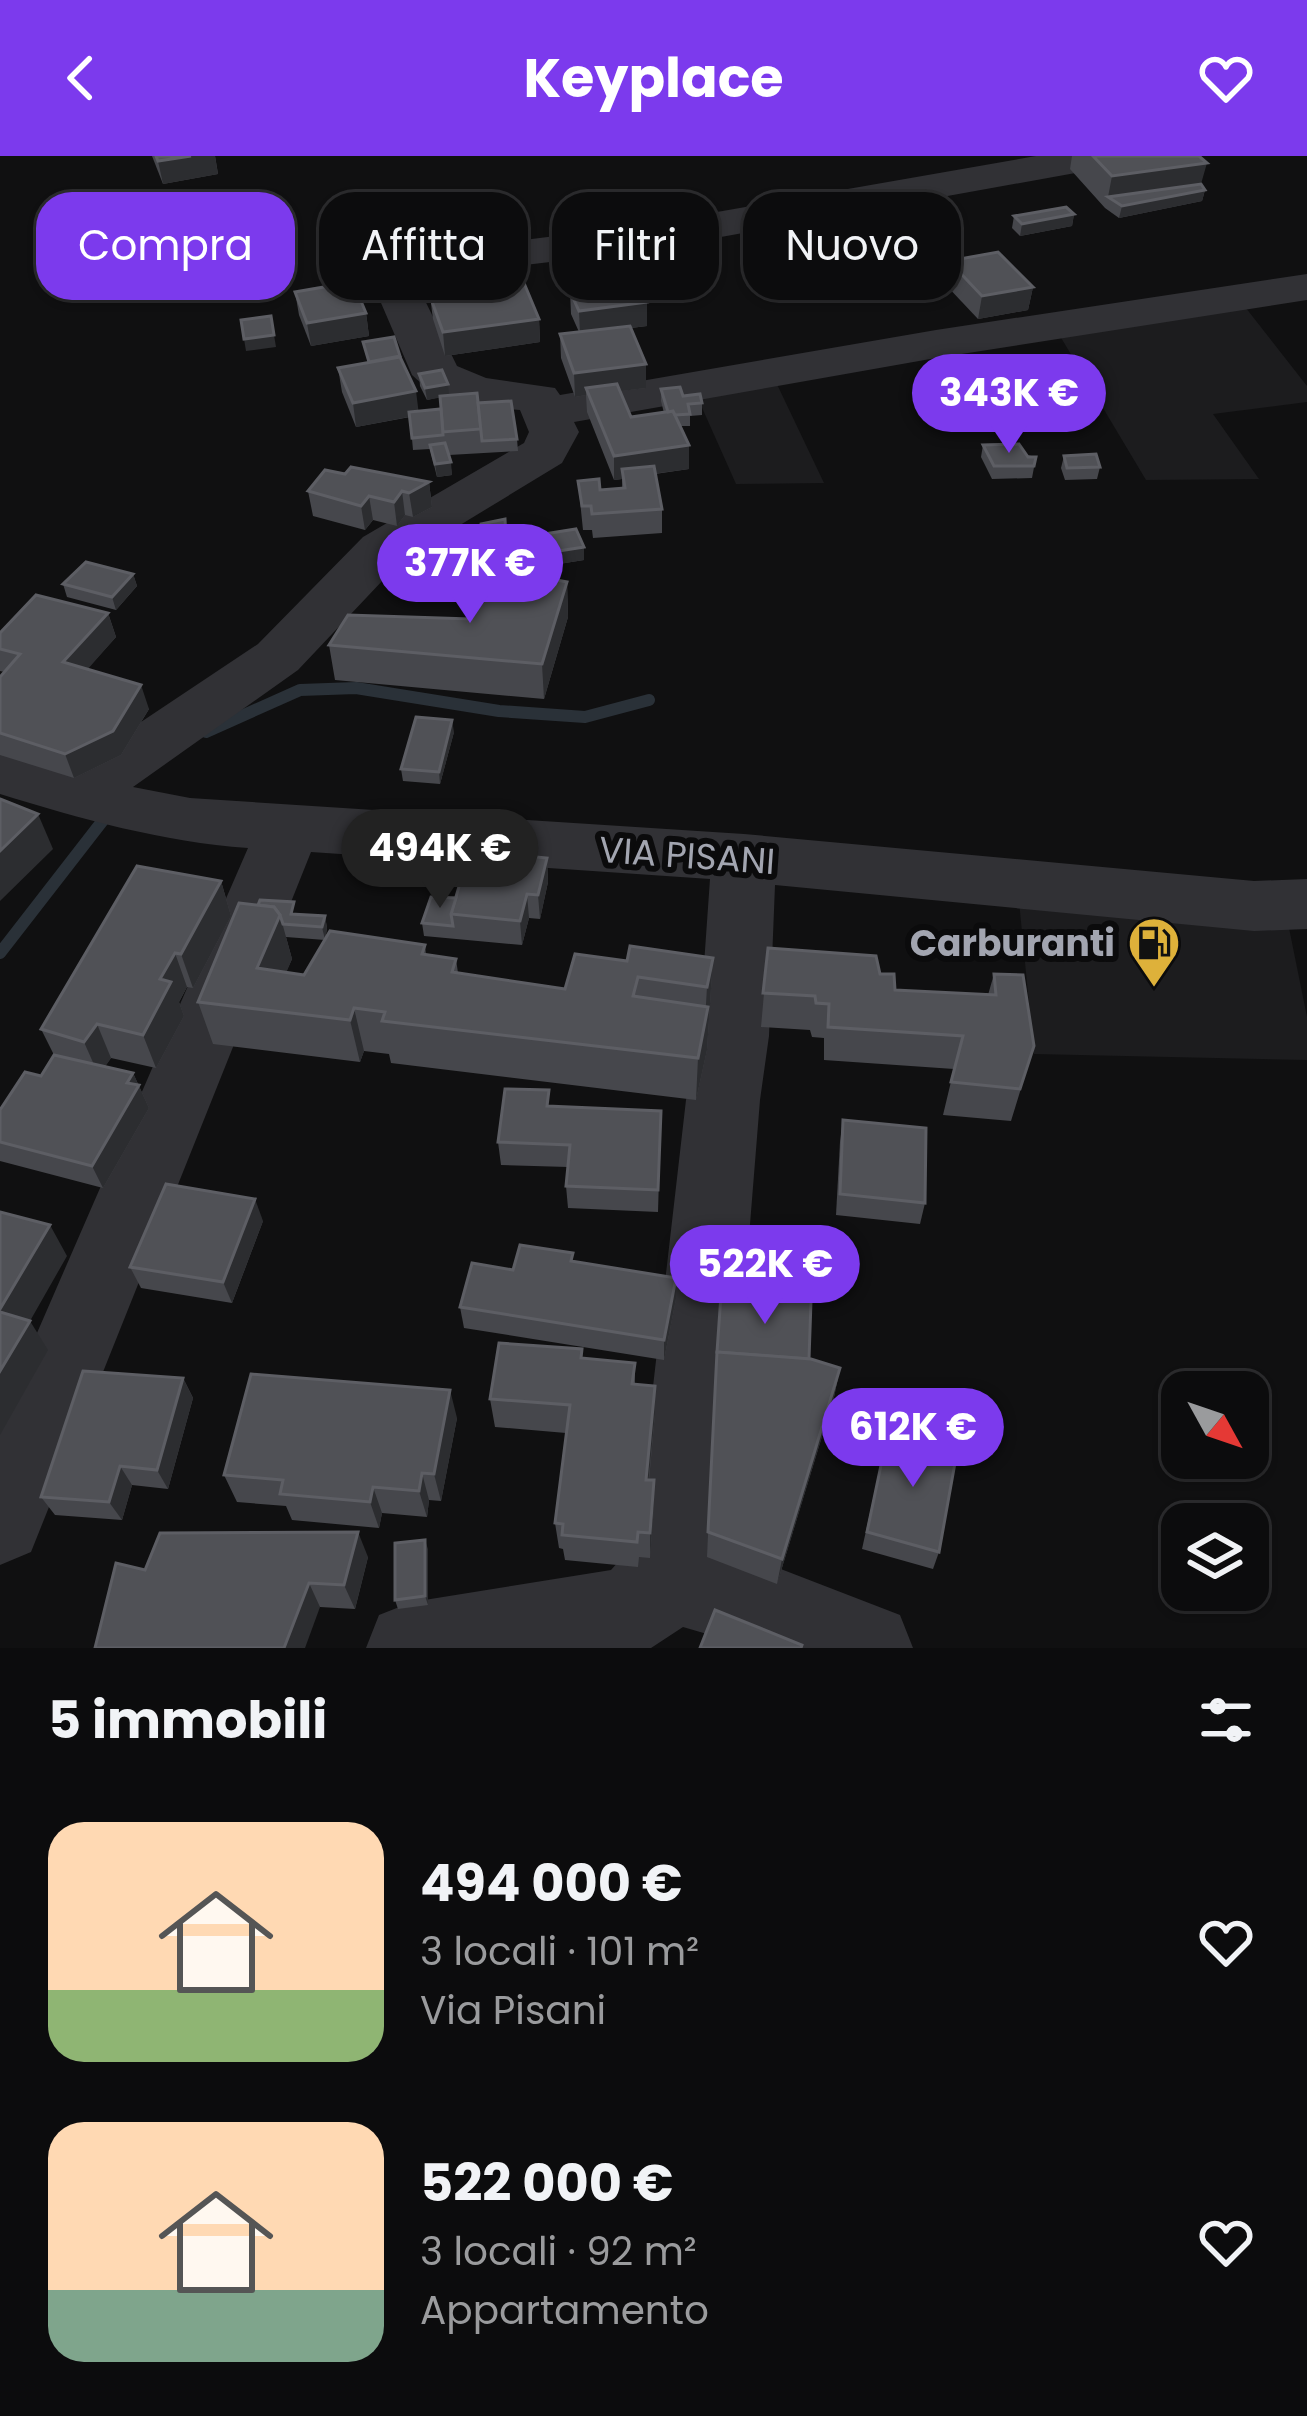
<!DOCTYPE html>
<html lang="it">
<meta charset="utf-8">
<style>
:root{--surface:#0c0c0d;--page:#151516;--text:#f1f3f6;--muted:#9a9b9d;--line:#2c2c2e;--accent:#7c3aed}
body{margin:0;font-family:Poppins,sans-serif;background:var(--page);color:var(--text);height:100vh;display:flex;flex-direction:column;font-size:45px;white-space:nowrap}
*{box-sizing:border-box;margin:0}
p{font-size:39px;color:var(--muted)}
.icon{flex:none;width:66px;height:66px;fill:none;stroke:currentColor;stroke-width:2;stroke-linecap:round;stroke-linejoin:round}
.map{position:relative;height:1492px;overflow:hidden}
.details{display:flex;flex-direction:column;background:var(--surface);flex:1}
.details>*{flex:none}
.hud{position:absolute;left:36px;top:36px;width:1236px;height:108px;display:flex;gap:24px}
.needle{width:78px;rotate:130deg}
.controls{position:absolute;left:1161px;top:1215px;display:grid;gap:24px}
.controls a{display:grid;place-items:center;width:108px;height:108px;border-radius:24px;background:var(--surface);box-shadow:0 3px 9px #0004,0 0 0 3px var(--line);font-size:60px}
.price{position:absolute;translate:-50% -102px;padding:0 27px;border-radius:42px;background:var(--accent);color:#fff;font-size:39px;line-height:78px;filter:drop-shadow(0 3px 6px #0008)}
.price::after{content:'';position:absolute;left:50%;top:72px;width:36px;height:27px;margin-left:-18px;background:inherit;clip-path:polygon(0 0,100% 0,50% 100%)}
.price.on{background:#222;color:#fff}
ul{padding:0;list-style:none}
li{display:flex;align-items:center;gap:36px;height:300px;padding:0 48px}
li span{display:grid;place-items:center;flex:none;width:336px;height:240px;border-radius:36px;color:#555}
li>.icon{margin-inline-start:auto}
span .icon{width:144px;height:144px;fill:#fffc;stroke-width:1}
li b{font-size:51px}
h2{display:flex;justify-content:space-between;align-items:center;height:144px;padding:0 48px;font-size:51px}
.tag{padding:0 42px;border-radius:36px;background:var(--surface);box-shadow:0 3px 9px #0004,0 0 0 3px var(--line);font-size:42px;line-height:108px}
.tag.on{background:var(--accent);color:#fff}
header{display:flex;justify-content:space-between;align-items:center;height:156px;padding:0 48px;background:var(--accent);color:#fff;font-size:54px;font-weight:700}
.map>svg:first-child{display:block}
</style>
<header><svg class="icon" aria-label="back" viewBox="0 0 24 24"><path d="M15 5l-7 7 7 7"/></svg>Keyplace<svg class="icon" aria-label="heart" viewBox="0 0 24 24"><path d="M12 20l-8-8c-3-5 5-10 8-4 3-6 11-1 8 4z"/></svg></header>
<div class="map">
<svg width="1307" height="1492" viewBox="0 0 1307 1492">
<rect width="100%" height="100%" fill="#101011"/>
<!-- built -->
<g fill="#1c1c1e">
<polygon points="1242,147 1307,230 1307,246 1213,258 1259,323 1146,324 1057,175"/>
<polygon points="774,222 824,327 736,328 695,236"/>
<polygon points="1018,735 1286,757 1307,861 1307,904 1034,898"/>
</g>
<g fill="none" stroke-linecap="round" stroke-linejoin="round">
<!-- stream -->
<g stroke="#2a3138" stroke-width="12">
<polyline points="206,576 300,534 356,532 499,555 585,561 649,544"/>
<polyline points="0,797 111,654"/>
</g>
<!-- minor -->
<path fill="#313135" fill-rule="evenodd" d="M1036,0H1123L1117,8L1103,12L643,95L414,122L457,210L486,222L555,232L560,239L936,174L1307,118V144L936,202L574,266L579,276L562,307L401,405L298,514L133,631L190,642L744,678L1254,725L1307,723V773L1254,775L775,729L769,880L760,944L724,1391L900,1459L913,1492H755L683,1471L651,1492H366L379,1459L412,1446L611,1414L635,1387L686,944L699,880L710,723L311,696L31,1396L0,1409V1262L248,692C162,686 82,663 0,638V594L74,616L87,602L258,488L363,381L524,287L529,276L520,254C483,250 440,247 412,219L366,112L373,103L643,69Z"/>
</g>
<!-- wall -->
<g fill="#46474c">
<polygon points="152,0 215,0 218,18 163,28"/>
<polygon points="1072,0 1199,0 1201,28 1205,34 1202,45 1119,62 1105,52 1070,13"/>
<polygon points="757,46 811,76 810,99 757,105 748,88 749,66 757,65"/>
<polygon points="1074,58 1072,70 1020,80 1012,72 1014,60"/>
<polygon points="812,92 884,132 831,141 811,114"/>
<polygon points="949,105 1033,131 1028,154 978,163 945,128"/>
<polygon points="570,135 647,170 631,172 646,232 620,235 631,261 664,257 661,245 661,233 702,247 702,259 690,260 690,270 680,270 689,289 689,313 655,318 662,353 662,377 593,382 592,374 583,374 578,325 600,334 622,332 622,323 614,324 587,256 586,239 575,241 561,202 560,178 579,176 571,158"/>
<polygon points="295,136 366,157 369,180 311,190 299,159"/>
<polygon points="430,140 539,163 540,186 445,200 433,163"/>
<polygon points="363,186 419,255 441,253 440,241 427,244 420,230 419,218 449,239 478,247 517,283 518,295 449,299 452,319 437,321 430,293 413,294 410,261 356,271 342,236 338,212 368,207"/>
<polygon points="983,289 1036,301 1032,322 992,323 981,301"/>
<polygon points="1064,300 1100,311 1097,323 1065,324 1061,312"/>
<polygon points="345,318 429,326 432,351 413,361 405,359 397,370 373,364 365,374 313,360 308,335"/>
<polygon points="505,363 507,394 481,394 480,381"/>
<polygon points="532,380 584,404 540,411 533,392"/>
<polygon points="133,418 137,430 116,454 67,441 63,428"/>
<polygon points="567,426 568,461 544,543 335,524 329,489 471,463 514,438"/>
<polygon points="108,457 116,481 87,513 149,553 121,599 74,622 0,599 0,521 4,516 0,515 0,477"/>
<polygon points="454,576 440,628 403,625 401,613"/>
<polygon points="528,700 547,702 548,726 540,763 529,762 522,789 424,780 422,767 456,742"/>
<polygon points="221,725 231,760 193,832 187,831 179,846 184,860 156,912 111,902 105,910 133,917 149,952 103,1032 0,1005 0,954 41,920 54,899 41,873"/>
<polygon points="239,747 297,758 325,760 327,772 325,784 286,781 292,803 286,816 304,819 425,789 426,799 456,803 458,817 565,833 627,805 713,802 707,894 696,944 391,907 389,898 364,895 360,906 213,888 198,846"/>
<polygon points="768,792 880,818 895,834 988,839 994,818 1034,890 1011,965 943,959 954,913 824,904 824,882 812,881 810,874 761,871"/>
<polygon points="550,950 661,955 658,1056 568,1052 566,1030 568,1011 501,1009 498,986"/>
<polygon points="843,964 925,1047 920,1068 836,1059 840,986"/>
<polygon points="263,1065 232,1147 141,1132 130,1111"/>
<polygon points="573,1106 676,1143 664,1204 464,1172 460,1151 513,1114"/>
<polygon points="582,1193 582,1202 635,1207 635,1228 655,1230 655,1258 649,1324 654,1351 650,1402 639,1401 638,1411 565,1404 563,1393 559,1392 555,1367 566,1277 495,1271 490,1243"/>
<polygon points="809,1203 840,1212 834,1241 777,1428 707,1401 715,1225"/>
<polygon points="183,1222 193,1242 168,1333 132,1329 122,1364 55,1359 41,1341"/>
<polygon points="457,1262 441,1345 429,1344 427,1361 382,1357 379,1372 292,1364 286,1350 237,1346 224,1319"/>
<polygon points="889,1271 939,1396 933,1413 862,1393"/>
<polygon points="428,1393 428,1449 398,1453 395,1444"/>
<polygon points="368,1401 355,1453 320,1451 145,1414"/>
</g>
<!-- shaded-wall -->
<g fill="#2c2d30">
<polygon points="191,0 215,0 218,18 163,28 158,5"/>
<polygon points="1207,7 1199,35 1205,34 1202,45 1119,62 1122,50 1108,41 1112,20"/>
<polygon points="1074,58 1072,70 1020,80 1022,68"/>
<polygon points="811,76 810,99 757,105 758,82"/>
<polygon points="887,109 884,132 831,141 833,118"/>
<polygon points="1033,131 1028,154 978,163 982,140"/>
<polygon points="647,146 647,170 580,178 579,155"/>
<polygon points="366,157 369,180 311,190 307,167"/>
<polygon points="539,163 540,186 445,200 443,176"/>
<polygon points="274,179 276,191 246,195 244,183"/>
<polygon points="646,208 646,232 589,239 586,232 586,239 575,241 574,217"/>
<polygon points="448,228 449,240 427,244 425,232"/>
<polygon points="416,235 419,259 356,271 353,247"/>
<polygon points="689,289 689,313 623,322 622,313 622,323 614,324 614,300"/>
<polygon points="451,306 452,319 437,321 435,308"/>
<polygon points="429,326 432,351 413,361 409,337"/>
<polygon points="402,335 405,359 397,370 394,346"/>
<polygon points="369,340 373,364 365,374 361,350"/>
<polygon points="584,391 584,404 540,411 539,398"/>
<polygon points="133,418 137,430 116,454 112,441"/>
<polygon points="567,426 568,461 544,543 542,508"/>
<polygon points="108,457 116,481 72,531 63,506"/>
<polygon points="141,529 149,553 121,599 74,622 65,598"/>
<polygon points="452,564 454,576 440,628 439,616"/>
<polygon points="38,658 53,693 0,745 0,695"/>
<polygon points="547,702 548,726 540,763 538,739"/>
<polygon points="221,725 231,760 193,832 181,798"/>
<polygon points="527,738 529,762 522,789 520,765"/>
<polygon points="280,759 292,803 270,855 257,812"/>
<polygon points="325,760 327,772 325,784 322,771"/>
<polygon points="175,797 187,831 179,846 184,860 156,912 143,879 160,823"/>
<polygon points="713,802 707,894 696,944 698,902 705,865 707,831"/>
<polygon points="354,852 364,895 360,906 350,864"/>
<polygon points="97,868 111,902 99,920 84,886"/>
<polygon points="133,917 149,952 103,1032 92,1010"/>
<polygon points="255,1043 263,1065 232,1147 223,1126"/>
<polygon points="50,1069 67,1100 30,1165 48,1194 0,1279 0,1153"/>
<polygon points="676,1122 676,1143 664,1204 664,1184"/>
<polygon points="840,1212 834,1241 777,1428 782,1403"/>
<polygon points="183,1222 193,1242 168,1333 157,1314"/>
<polygon points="655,1230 655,1258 646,1350 646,1324"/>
<polygon points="450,1234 457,1262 441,1345 434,1318"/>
<polygon points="120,1310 132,1329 122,1364 109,1346"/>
<polygon points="422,1317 429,1344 427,1361 419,1335"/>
<polygon points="654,1324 654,1351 650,1402 650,1377"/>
<polygon points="373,1331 382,1357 379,1372 370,1346"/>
<polygon points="358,1376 368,1401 355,1453 344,1429"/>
<polygon points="425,1384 428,1393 428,1449 425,1440"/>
<polygon points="309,1427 320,1451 305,1492 284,1492"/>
</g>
<!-- building -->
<g fill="#505156" stroke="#5d5e64" stroke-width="3">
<polygon points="156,0 191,0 158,5"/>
<polygon points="1093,0 1199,0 1207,7 1112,20"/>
<polygon points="1201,28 1205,34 1122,50 1108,41"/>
<polygon points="791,43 811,76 758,82 749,66 767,64 757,46"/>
<polygon points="1066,51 1074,58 1022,68 1014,60"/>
<polygon points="865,83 887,109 833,118 812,92"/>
<polygon points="998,96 1033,131 982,140 949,105"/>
<polygon points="353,126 366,157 307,167 295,136"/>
<polygon points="637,126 647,146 579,155 570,135"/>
<polygon points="524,127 539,163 443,176 430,140"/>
<polygon points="271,160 274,179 244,183 241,164"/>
<polygon points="630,170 646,208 574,217 560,178"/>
<polygon points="394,181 400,200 369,206 363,186"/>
<polygon points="400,201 416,235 353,247 338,212"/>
<polygon points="442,214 448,228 425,232 419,218"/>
<polygon points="617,228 631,261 673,255 689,289 614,300 586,232"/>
<polygon points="680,231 683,240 700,238 702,247 688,248 690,258 675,259 673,255 668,256 661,233"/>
<polygon points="477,237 481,273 443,276 440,240"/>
<polygon points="511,245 517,283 482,285 478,247"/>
<polygon points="441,253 443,279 412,282 409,256"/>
<polygon points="445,287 451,306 435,308 430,289"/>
<polygon points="1019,288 1028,301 1036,301 1034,310 994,310 983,289"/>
<polygon points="1096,298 1100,311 1067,312 1064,300"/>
<polygon points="654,310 662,353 592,358 591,350 582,350 578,325 599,323 600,334 625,332 622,313"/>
<polygon points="351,311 429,326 409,337 402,335 394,346 369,340 361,350 308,335 325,314 345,318"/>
<polygon points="505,363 506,381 480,381 481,368"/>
<polygon points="576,373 584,391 539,398 532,380"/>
<polygon points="86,406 133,418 112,441 63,428"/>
<polygon points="514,416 567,426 542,508 329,489 348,459 471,463 472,435 514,438"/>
<polygon points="36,439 108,457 63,506 141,529 113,575 65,598 0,577 0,521 20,498 0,493 0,477"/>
<polygon points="416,561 452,564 439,616 401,613"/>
<polygon points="0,643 38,658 0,695"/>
<polygon points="471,689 528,694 526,700 547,702 538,739 527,738 520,765 451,758"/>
<polygon points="137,710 221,725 181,798 175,797 160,823 171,826 143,879 97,868 84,886 41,873"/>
<polygon points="431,741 456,742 451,758 453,770 422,767"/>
<polygon points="260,744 294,746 291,758 325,760 322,771 283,768 280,759 274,751 258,749"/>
<polygon points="239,747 274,751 280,759 257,812 304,819 330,775 425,789 422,798 456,803 452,816 565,833 575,798 627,805 630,790 713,802 707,831 638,821 633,840 708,851 698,902 382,865 385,856 354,852 350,864 198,846"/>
<polygon points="768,792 876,800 880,818 894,818 895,834 996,839 994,818 1023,819 1034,890 1020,933 951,926 963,880 828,871 829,848 816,847 815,840 763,837"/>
<polygon points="54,899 133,917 127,927 139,929 92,1010 0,986 0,954 25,916 41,920"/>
<polygon points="505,933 549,934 547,950 661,955 658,1034 566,1030 570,989 498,986"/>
<polygon points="843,964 926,972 925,1047 840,1038"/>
<polygon points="166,1028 255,1043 223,1126 130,1111"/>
<polygon points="0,1056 50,1069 0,1153"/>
<polygon points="520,1089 573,1097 571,1105 676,1122 664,1184 460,1151 472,1107 513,1114"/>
<polygon points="721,1139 811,1145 809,1203 717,1196"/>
<polygon points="0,1156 30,1165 0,1215"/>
<polygon points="499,1187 582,1193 581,1202 635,1207 632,1228 655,1230 646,1324 654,1324 650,1377 638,1376 637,1386 562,1379 563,1368 555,1367 570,1249 490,1243"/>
<polygon points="717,1196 811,1203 840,1212 782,1403 708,1376"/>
<polygon points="83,1215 183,1222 157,1314 120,1310 109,1346 41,1341"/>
<polygon points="251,1218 450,1234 434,1318 422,1317 419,1335 373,1331 370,1346 280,1338 283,1324 224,1319"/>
<polygon points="889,1271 958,1290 939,1396 867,1376"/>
<polygon points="358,1376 344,1429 309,1427 284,1492 95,1492 116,1407 145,1414 160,1377"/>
<polygon points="425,1384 425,1440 395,1444 395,1387"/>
<polygon points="715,1454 802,1489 801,1492 700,1492"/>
</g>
<!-- icons -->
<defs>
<g id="fuel-pin" transform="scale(2.7)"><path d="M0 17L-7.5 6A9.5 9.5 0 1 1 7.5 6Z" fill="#deb13a" stroke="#0b0b0c"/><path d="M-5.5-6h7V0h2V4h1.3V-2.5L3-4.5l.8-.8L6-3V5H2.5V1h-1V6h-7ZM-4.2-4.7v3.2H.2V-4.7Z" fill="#111"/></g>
</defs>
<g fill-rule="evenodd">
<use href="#fuel-pin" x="1154" y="787"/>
</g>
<g text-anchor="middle" stroke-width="12" stroke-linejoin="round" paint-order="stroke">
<!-- street labels -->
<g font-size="36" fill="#a2a5b0" stroke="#0b0b0c">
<text transform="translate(687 699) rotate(4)" y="13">VIA PISANI</text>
</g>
<!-- poi labels -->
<g font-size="36" font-weight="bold" fill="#a2a5b0" stroke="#0b0b0c" text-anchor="end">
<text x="1115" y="800">Carburanti</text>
</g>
</g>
</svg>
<div class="controls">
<a><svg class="needle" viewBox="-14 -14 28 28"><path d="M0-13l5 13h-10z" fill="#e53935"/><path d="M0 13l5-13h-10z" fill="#9a9b9d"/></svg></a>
<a><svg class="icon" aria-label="layers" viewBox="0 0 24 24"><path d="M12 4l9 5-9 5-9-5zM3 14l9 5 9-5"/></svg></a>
</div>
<b class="price" style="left:1009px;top:300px">343K €</b>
<b class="price" style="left:470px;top:470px">377K €</b>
<b class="price on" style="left:440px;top:755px">494K €</b>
<b class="price" style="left:765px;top:1171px">522K €</b>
<b class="price" style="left:913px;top:1334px">612K €</b>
<div class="hud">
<a class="tag on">Compra</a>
<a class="tag">Affitta</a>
<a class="tag">Filtri</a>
<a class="tag">Nuovo</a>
</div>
</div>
<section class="details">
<h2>5 immobili<svg class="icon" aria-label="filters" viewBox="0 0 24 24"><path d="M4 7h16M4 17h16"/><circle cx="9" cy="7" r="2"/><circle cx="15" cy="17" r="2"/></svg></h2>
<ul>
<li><span style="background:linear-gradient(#ffd9b3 70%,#8fb573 0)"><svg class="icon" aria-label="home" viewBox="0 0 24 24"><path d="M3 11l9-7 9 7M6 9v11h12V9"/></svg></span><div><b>494 000 €</b><p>3 locali · 101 m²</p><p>Via Pisani</p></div><svg class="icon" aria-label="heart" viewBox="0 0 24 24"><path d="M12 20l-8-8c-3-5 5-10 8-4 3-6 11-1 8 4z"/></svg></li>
<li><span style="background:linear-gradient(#ffd9b3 70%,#7fa58c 0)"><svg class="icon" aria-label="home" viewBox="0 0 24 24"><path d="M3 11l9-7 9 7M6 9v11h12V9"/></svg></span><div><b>522 000 €</b><p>3 locali · 92 m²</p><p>Appartamento</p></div><svg class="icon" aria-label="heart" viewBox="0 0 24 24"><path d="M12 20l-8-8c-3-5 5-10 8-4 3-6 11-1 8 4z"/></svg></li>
</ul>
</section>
